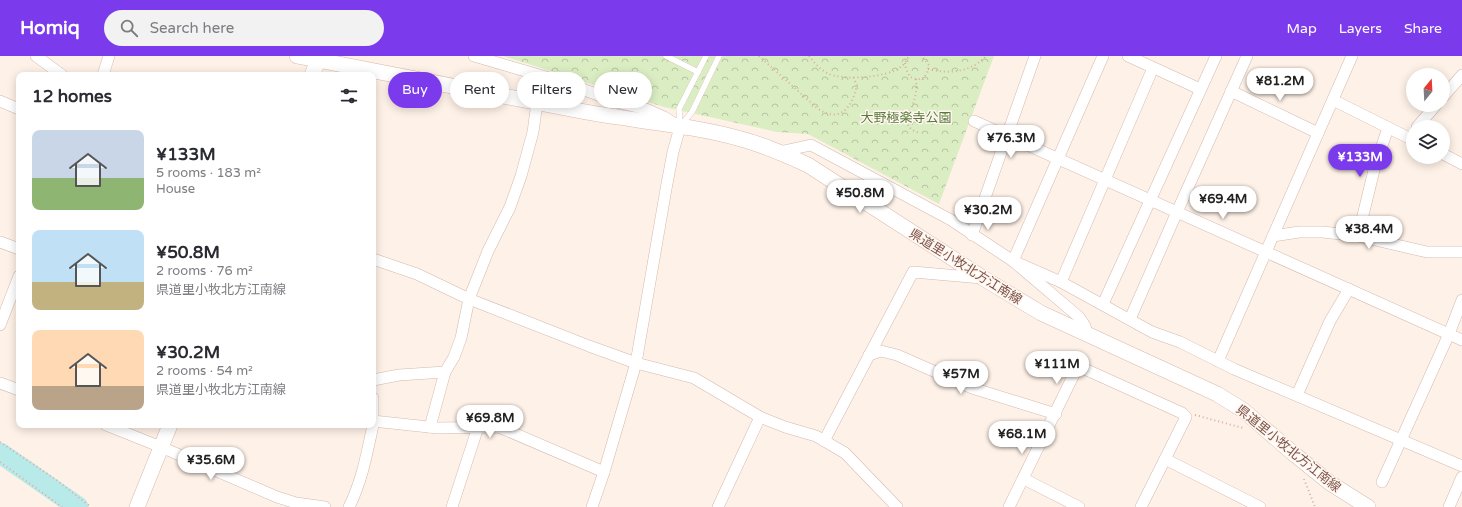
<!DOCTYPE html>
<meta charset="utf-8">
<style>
:root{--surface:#fff;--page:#f2f2f3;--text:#2b2b33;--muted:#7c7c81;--accent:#7c3aed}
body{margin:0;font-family:"Varela Round","Noto Sans JP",sans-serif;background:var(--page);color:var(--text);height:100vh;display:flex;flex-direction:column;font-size:15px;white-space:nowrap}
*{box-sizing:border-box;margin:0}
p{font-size:13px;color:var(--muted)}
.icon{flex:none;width:22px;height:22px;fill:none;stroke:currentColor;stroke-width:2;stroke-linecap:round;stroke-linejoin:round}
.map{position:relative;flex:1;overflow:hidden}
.panel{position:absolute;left:16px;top:16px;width:360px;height:356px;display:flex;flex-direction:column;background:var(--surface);border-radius:8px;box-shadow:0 2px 10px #0003}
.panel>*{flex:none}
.guide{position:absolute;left:388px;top:16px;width:380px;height:36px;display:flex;gap:8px}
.needle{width:26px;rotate:18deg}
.controls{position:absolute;left:1406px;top:12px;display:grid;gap:8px}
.controls a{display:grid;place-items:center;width:44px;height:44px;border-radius:50%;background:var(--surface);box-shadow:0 2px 10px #0003;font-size:20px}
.price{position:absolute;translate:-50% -34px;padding:0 9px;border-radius:14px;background:#fff;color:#222;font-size:13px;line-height:26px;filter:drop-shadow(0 1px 2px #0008)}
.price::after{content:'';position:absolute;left:50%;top:24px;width:12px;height:9px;margin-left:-6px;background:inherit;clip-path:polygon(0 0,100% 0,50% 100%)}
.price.selected{background:var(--accent);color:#fff}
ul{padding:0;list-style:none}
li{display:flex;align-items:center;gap:12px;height:100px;padding:0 16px}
li span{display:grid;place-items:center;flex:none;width:112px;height:80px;border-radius:8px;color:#555}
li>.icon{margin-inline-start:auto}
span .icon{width:48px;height:48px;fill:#fffc;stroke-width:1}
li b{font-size:17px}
h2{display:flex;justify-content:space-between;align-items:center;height:48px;padding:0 16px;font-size:17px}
.tag{padding:0 14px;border-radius:18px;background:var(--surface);box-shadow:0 2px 10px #0003;font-size:14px;line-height:36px}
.tag.selected{background:var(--accent);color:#fff}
header{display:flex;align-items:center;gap:24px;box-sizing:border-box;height:56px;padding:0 20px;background:var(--accent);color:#fff}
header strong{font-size:19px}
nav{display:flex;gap:22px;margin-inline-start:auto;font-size:14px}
.search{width:280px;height:36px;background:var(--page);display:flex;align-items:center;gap:10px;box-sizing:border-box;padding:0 14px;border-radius:22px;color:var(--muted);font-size:15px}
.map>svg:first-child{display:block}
</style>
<header>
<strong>Homiq</strong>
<div class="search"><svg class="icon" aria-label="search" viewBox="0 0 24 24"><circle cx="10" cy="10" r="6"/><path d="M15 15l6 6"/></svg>Search here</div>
<nav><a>Map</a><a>Layers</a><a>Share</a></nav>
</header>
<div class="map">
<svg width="1462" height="451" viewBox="0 0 1462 451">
<defs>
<pattern id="forest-crowns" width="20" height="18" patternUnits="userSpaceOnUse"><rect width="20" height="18" fill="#dbeec3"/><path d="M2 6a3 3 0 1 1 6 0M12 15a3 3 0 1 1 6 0" fill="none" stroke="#b7c3a0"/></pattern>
</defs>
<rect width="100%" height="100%" fill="#fef1e7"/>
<!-- forest -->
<polygon fill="url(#forest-crowns)" points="503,0 994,0 939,148 808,78 777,76 664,51"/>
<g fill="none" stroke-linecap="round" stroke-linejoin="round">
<!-- river -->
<polyline stroke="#b9eaea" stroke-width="21" points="0,397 78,451"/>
<!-- lane casing -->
<g stroke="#d4b9ae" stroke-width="6">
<g id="lane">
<polyline points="666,0 698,16"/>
<polyline points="680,68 679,53 706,0"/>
<polyline points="681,69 692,56 719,0"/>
</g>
</g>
<!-- street casing -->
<g stroke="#d4b9ae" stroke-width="12">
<g id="street">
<polyline points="36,0 62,19"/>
<polyline points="474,0 563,26 620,47 646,53 664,61 680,71 673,96 666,133 636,307 604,416 592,451"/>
<polyline points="1128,0 1200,33"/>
<polyline points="103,19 109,0"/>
<polyline points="1231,35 1318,77"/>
<polyline points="1443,41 1462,19"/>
<polyline points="1333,44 1413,84"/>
<polyline points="0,45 19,53"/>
<polyline points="974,65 1462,284"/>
<polyline points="1417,71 1436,49"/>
<polyline points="779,96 811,89 951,164 1013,205 1079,261 1085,270 1087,279"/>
<polyline points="1443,98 1462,108"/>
<polyline points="972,179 1035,0"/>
<polyline points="1273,180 1299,176 1323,176 1358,180 1427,196 1462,196"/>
<polyline points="1358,180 1375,110 1388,72"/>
<polyline points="0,186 19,193"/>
<polyline points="373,203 417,218 469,243 589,290 636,307 694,322 760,361 785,371 816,380 845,397 897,451"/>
<polyline points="1013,205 1061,226 1152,276 1180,286 1234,313 1462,410"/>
<polyline points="1013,205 1103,0"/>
<polyline points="1061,226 1153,12"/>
<polyline points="1103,248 1216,0"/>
<polyline points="1130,263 1177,156 1247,0"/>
<polyline points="0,269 19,220"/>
<polyline points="869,299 881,295 897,299 972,332 1056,358"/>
<polyline points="1218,305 1352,0"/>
<polyline points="373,324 399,319 445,316 454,301 461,282 469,243 488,195 510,151 521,120 533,76 537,47"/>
<polyline points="0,327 19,334"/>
<polyline points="1297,339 1330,265 1349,233"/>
<polyline points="373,342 373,367"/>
<polyline points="373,365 438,372 499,371 604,416"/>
<polyline points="106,369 161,391 277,441 296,447 325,451"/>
<polyline points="430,371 445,316"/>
<polyline points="824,385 913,216 982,222"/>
<polyline points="1165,403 1260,451"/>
<polyline points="1024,423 1079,451"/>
<polyline points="1382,426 1449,278 1462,244"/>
<path d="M349,451C362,425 367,397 373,369"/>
<polyline points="452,451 478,371"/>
<polyline points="718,451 760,361"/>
<polyline points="1009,451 1078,310 1182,357 1186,361 1141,451"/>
<polyline points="1449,451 1462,421"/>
</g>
</g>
<!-- secondary casing -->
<g stroke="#dabaad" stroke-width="16">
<g id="secondary">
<path d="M297,0C393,19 489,38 586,56C636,65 691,69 741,83C764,89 786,99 808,109L983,222L1041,257L1217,338L1243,354L1294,398L1330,427L1368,451"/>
<polyline points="312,19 320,0"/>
<polyline points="137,451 170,369"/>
</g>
</g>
<!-- path -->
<g stroke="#dcad9e" stroke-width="2" stroke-dasharray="1 3" stroke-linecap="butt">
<path d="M759,0L817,52C840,68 852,52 857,29L853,21"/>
<path d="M809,0C814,6 819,13 827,17C841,25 889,22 902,10C905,8 907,3 909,0"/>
<polyline points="905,7 906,13 910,21 916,23 923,23 927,17 929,9 921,0"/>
<path d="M928,13C949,18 970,17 986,0"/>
<path d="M916,23C918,43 911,49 906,67L912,74L919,77"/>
<polyline points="1195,359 1243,372"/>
<polyline points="0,386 55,423 91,451"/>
<polyline points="0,406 62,451"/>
<polyline points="1304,423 1315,451"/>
</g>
<!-- lane -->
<use href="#lane" stroke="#fff" stroke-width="5.5"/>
<!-- street -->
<use href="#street" stroke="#fff" stroke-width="11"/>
<!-- secondary -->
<use href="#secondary" stroke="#fff" stroke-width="15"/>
</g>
<g text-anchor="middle" stroke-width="3" stroke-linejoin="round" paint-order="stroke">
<!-- park labels -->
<g font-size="13" fill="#587b3c" stroke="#fff6ef">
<text x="906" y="66">大野極楽寺公園</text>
</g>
<!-- street labels -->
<g font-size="13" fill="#7b5248" stroke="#fff6ef">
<text transform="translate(966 210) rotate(32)" y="5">県道里小牧北方江南線</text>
<text transform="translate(1289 392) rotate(39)" y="5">県道里小牧北方江南線</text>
</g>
</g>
</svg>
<div class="controls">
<a><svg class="needle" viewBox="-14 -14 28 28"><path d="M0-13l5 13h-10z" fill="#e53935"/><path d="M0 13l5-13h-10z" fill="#7c7c81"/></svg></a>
<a><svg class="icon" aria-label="layers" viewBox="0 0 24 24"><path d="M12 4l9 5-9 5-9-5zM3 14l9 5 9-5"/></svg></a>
</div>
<b class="price" style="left:1280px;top:46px">¥81.2M</b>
<b class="price" style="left:1011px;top:103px">¥76.3M</b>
<b class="price selected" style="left:1360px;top:122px">¥133M</b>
<b class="price" style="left:860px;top:158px">¥50.8M</b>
<b class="price" style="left:1223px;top:164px">¥69.4M</b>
<b class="price" style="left:988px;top:175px">¥30.2M</b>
<b class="price" style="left:1369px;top:194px">¥38.4M</b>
<b class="price" style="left:1057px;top:329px">¥111M</b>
<b class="price" style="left:961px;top:339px">¥57M</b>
<b class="price" style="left:490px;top:383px">¥69.8M</b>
<b class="price" style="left:1022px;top:399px">¥68.1M</b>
<b class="price" style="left:211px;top:425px">¥35.6M</b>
<div class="guide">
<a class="tag selected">Buy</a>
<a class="tag">Rent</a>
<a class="tag">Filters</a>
<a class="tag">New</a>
</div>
<section class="panel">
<h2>12 homes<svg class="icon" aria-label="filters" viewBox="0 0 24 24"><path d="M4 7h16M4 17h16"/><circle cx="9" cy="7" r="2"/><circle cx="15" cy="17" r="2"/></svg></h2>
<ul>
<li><span style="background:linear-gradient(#c9d6e8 60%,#8fb573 0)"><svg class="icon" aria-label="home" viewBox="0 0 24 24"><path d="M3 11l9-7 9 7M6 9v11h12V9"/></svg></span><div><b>¥133M</b><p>5 rooms · 183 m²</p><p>House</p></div></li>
<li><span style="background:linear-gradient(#bfe0f5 65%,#c2b280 0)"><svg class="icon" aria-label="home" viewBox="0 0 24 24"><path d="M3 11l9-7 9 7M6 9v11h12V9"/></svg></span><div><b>¥50.8M</b><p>2 rooms · 76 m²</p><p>県道里小牧北方江南線</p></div></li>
<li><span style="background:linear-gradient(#ffd9b3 70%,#b9a48a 0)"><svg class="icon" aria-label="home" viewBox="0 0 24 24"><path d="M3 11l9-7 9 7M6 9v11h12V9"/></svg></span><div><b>¥30.2M</b><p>2 rooms · 54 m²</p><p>県道里小牧北方江南線</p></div></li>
</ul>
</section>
</div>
